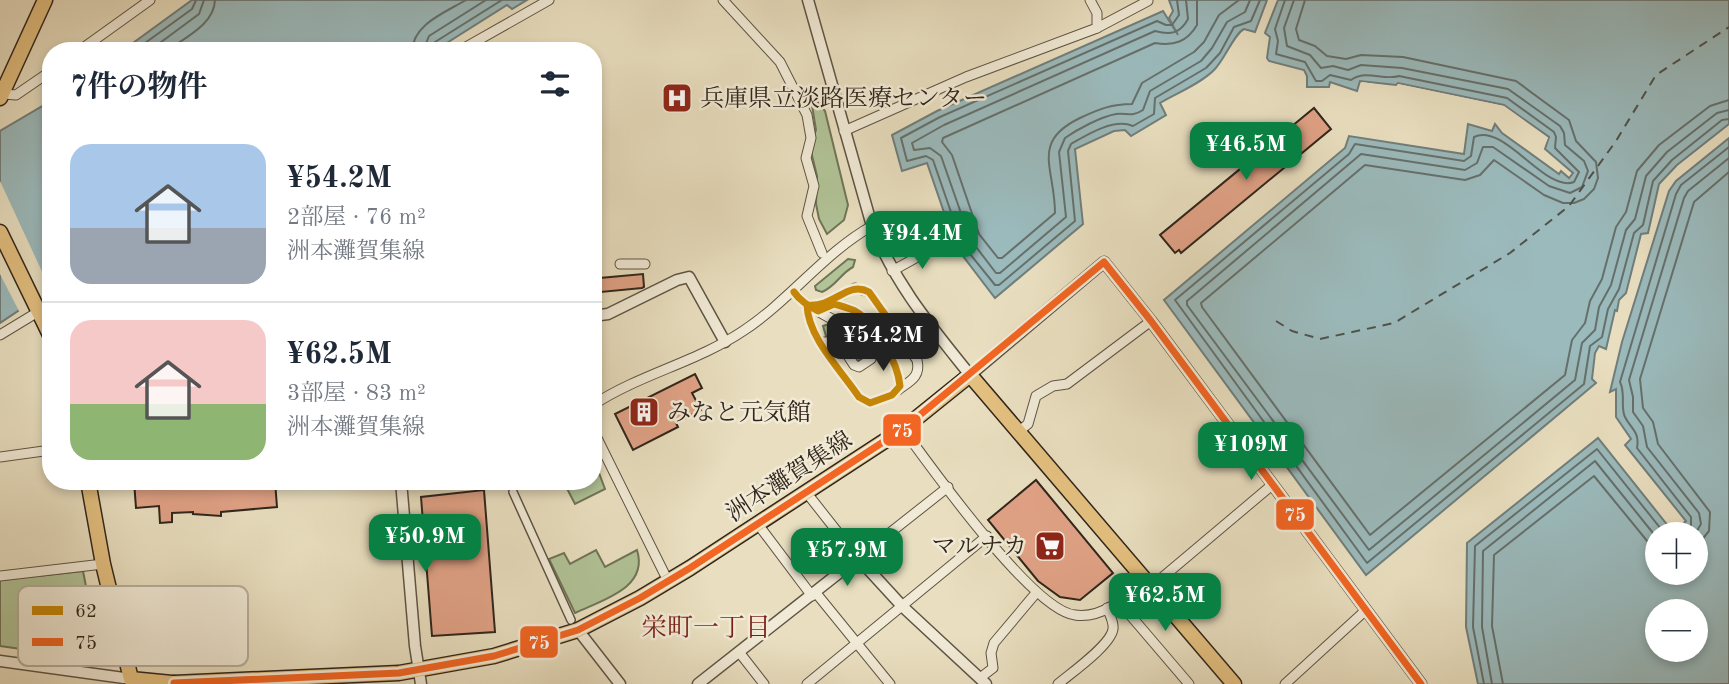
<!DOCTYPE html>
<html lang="ja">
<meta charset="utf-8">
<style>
:root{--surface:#fff;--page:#f6f6f7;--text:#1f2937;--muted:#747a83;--line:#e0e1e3;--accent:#0b8043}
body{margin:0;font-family:"Old Standard TT","Noto Serif JP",serif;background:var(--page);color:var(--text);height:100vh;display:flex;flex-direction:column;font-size:26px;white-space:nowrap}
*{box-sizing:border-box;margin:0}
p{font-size:23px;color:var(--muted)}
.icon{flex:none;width:38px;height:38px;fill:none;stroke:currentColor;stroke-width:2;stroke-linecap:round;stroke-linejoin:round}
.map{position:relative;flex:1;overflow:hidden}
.panel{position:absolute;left:42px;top:42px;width:560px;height:448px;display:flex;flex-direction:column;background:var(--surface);border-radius:28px;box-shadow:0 4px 10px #0003}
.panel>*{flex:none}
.tools{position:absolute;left:1645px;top:522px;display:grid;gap:14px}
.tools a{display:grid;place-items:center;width:63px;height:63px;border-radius:50%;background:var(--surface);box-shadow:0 4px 10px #0003;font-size:35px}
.price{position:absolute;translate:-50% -60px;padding:0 16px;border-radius:14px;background:var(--accent);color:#fff;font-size:23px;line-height:46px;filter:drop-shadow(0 2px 4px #0008)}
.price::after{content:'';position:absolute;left:50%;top:42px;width:21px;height:16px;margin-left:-10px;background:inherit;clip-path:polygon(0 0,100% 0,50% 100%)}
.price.selected{background:#222;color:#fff}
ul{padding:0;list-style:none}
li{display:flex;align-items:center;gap:21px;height:175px;padding:0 28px}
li+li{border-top:2px solid var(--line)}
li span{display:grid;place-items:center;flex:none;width:196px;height:140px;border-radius:21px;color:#555}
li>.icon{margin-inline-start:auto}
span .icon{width:84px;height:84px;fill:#fffc;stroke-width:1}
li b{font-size:30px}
h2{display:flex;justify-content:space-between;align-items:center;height:84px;padding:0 28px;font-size:30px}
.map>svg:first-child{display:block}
</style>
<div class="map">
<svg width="1729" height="684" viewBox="0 0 1729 684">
<rect width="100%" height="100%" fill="#e9dfc0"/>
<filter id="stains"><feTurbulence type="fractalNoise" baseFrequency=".00286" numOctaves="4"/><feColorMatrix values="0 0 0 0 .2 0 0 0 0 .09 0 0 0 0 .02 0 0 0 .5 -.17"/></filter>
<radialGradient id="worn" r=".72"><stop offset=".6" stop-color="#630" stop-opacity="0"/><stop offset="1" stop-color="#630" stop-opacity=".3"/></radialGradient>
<!-- green -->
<g fill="#b1c397" stroke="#707459" stroke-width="2">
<polygon points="810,93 825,111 848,205 844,220 827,234 819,219 816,204 817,176 810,147 816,130"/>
<path d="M848,259L855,260L853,267C840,274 836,286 822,292L816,290L815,286Z"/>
<path d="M829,324C846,331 862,338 866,357L857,361L841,337L826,336L823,326Z"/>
<polygon points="593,457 605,489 575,504 563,481 593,481"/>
<path d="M596,550L605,567L637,550C649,588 602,600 575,613L549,559L564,553L570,564Z"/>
<polygon points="83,571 96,638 77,657 0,646 0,580"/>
</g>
<!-- water -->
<g fill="#9bbabc" stroke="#707e7c" stroke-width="2" fill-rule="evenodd">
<polygon points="192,0 527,0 512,9 507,5 434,51 122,51"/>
<path d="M1169,0H1267L1255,32L1244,29C1234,34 1225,59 1214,70C1200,84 1177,93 1160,103L1166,115L1131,136L1125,130L1114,131L1075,149L1083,224L995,298L956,247L927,163L902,171L892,135L937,111L1163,11L1178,35L1169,18L1173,11Z"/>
<polygon points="1278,0 1729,0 1729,124 1677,165 1659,184 1648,233 1641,234 1626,293 1619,300 1617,311 1615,310 1606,349 1599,346 1595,353 1592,379 1596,383 1366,575 1164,300 1345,148 1349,136 1464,154 1468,124 1492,131 1495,124 1502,133 1559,174 1561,171 1569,178 1573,173 1545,149 1549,137 1504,105 1398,83 1396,85 1360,81 1357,91 1330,82 1329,87 1307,87 1307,76 1304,70 1269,61 1267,58 1270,37 1265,33"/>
<polygon points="51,101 51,289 0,323 0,131"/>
<path d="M1729,138V684H1478L1466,627L1467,543L1598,438L1673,532L1686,521L1625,445L1631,439L1616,417V389L1610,392L1622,342L1669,191L1676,181ZM1657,534H1696V572H1657ZM1657,611H1696V649H1657Z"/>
</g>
<!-- pier -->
<g fill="#e9dfc0">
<polygon points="1362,82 1396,87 1398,84 1504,106 1548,138 1544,147 1545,139 1503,108 1399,87 1396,89 1363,85 1359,95"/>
<polygon points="0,181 51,291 20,313 0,274"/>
</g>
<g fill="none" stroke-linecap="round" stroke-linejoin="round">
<!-- shore -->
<g stroke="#65706c" stroke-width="2">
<path d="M1177,0L1179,15L1172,25H1166L1157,21L940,117L901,138L907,161L926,156L933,160L962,244L995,285H999L1075,221L1068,151L1071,144C1088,134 1114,118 1133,126L1154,114L1155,98L1206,68L1220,53L1234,27L1251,21L1260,0"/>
<path d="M1186,0L1188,19C1180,34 1170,35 1155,31L944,125L912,143L914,150L930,148L941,156L970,239L996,273H1000L1066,217L1059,152L1065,138C1078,129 1100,117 1116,114C1128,113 1132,117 1143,110L1150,91L1201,61L1212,48L1227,22L1245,12L1250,0"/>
<path d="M1197,0V25C1187,42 1174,46 1155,43L943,138L942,142L952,155L979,234L998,258H1002L1055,213C1055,168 1030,142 1080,118C1099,109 1112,104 1132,104L1142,83L1194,52L1204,42L1219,15L1239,0"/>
<path d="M1285,0L1275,29L1278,41L1276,54L1305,62L1316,81H1322L1330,75L1351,80C1366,69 1383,81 1399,76L1507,98L1554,132L1556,137L1555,148L1579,172L1574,182C1545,193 1504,122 1474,137L1471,156L1464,161L1355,144L1349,154L1175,300L1367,563L1584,384L1590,346L1602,337L1608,309L1619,289L1634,233L1643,225L1653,181L1672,160L1722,120L1729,119"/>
<polyline points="1294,0 1284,28 1287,46 1310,55 1321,68 1333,66 1348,70 1361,65 1402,68 1508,89 1560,126 1564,133 1565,145 1584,161 1588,171 1582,187 1570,193 1549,186 1493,147 1483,147 1477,163 1465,170 1361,154 1187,301 1187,305 1369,550 1575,380 1582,343 1595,330 1599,307 1611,285 1626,230 1635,219 1646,176 1667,152 1717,113 1729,110"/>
<polyline points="1305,0 1296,29 1299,40 1315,46 1327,56 1346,59 1361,55 1403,57 1516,81 1569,120 1576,141 1596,162 1598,178 1594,189 1584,199 1574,203 1563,203 1544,195 1494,160 1480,175 1465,180 1365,165 1201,303 1202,307 1370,535 1565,375 1572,340 1585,323 1590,301 1602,279 1616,227 1626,212 1637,171 1659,145 1710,106 1729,100"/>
<polyline points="134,51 192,9 196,0"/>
<polyline points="149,51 199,14 204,0"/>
<path d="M167,51C185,37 214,25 215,0"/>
<path d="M412,51C413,24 446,12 466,0"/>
<polyline points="423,51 429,36 486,0"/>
<polyline points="431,51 435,42 502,0"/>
<path d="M1682,534L1691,525V517L1637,448C1640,432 1631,429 1625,417C1620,407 1626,394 1620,382L1676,194L1681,185L1729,147"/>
<polyline points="1695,534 1701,524 1699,513 1647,447 1643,426 1633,412 1633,397 1629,380 1684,198 1688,191 1729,158"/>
<polyline points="1696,547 1709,531 1710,512 1658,444 1653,422 1643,408 1640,379 1694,202 1729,172"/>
<polyline points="1484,684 1473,627 1475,546 1597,449 1665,534"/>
<polyline points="1492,684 1482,627 1483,551 1595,461 1657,538"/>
<polyline points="1503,684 1492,626 1494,555 1594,476 1657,553"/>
</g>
<!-- ferry -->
<polyline stroke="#4f524b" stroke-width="2" stroke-dasharray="9 7" stroke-linecap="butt" points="1276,321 1292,331 1320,339 1394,323 1510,253 1569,206 1616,141 1656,75 1729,27"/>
</g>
<!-- building -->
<g fill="#e1a286" stroke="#2f251b" stroke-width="2">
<polygon points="1314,108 1331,129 1181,253 1179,250 1175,253 1160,235"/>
<polygon points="643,274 644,287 642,288 601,292 600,278"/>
<polygon points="695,374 702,388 692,393 701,410 676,423 678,427 633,450 615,414"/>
<polygon points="1036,480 1113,573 1080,600 1060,597 1038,581 988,520"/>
<polygon points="134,481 275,481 277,507 221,512 221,516 193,514 193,512 172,513 172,522 160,523 159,506 136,508"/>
<polygon points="484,490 495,632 432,636 421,497"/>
</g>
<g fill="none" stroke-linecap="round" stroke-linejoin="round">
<!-- pedestrian casing -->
<g stroke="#5e5444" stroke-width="10">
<polyline id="pedestrian" points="513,492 571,620"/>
</g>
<!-- minor casing -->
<g stroke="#5e5444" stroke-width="11">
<g id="minor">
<polyline points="723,0 780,62 807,115 811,138 806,158 814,186 807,216 822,253"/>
<polyline points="1097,28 1148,1"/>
<polyline points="79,51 150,0"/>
<polyline points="459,51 549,0"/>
<polyline points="4,94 16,95 51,71"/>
<polyline points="844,131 966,77 1097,28 1097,13 1090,0"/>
<polyline points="620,264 645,264"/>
<polyline points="892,271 939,245"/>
<path d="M794,292C800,301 809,306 818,311L834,304C841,306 849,308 855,311C876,323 898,363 900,386L892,395L870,403L859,397C841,370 808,338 807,305L821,306L855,288L869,292L917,360C921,377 910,381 898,390"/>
<path d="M818,311C836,324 873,331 871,359L859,367L854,365L839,342H821"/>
<polyline points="0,335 51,304"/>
<path d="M593,405C640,374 697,362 743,331C789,301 825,252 872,226"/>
<path d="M903,429C930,466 1033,611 1075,615C1102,619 1127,597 1143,579"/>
<polyline points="593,430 668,581"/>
<polyline points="1018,432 1028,424 1036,396 1053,386 1067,384 1151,321"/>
<polyline points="0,457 51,450"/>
<polyline points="806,492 858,558 948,487"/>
<polyline points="757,523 812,596"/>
<polyline points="0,576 103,564"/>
<polyline points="1151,587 1272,485"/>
<polyline points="816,593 890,684"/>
<polyline points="1119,602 1189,684"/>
<polyline points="739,652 764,684"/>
<polyline points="980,678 993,668 991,653 994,643 1036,593"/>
<polyline points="807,684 987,536"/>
<path d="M1058,684C1071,673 1111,645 1113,629C1114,622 1110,615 1107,608"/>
<polyline points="1285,684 1366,610"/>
</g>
</g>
<!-- tertiary casing -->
<g stroke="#5e5444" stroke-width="13">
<g id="tertiary">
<path d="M808,0L872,226C897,287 930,325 970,375L1104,262L1151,321L1421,684"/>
<polyline points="593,316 608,314 677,280 689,277 725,342"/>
<polyline points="401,481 415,646 421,684"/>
<polyline points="578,630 620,684"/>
<polyline points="0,661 131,679"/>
<polyline points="698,684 858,558 902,606 986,684"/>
</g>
</g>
<!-- primary casing -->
<g stroke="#2f251b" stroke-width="17">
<g id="primary">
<polyline points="0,232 51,337"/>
<polyline points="88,481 103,564 131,679 182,684"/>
<polyline points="174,683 399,673 494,656 578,630 640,598 690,568 903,429 970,375 1234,684"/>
</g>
</g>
<!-- trunk casing -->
<g stroke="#2f251b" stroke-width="17">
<polyline id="trunk" points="0,98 45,0"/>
</g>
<!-- pedestrian -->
<use href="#pedestrian" stroke="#f1ead6" stroke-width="7"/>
<!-- minor -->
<use href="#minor" stroke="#f1ead6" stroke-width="9"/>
<!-- tertiary -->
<use href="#tertiary" stroke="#f1ead6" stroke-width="10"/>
<!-- primary -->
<use href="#primary" stroke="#e4c080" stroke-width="14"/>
<!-- trunk -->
<use href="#trunk" stroke="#e4c080" stroke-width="14"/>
<!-- bus-1 casing -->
<g stroke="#f1ead6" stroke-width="12">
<path id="bus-1" d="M794,292C800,301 809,306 818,311L834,304C841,306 849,308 855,311C876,323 898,363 900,386L892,395L870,403L859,397C841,370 808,338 807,305C835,308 847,280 869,292L906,344"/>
</g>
<!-- bus-2 casing -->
<g stroke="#f1ead6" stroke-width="12">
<polyline id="bus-2" points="174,683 399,673 494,656 578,630 640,598 690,568 903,429 1104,262 1151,321 1421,684"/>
</g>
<!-- bus-1 -->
<use href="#bus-1" stroke="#c58607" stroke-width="7"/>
<!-- bus-2 -->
<use href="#bus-2" stroke="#f26522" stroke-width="7"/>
</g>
<!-- icons -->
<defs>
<g id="hospital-square" transform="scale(1.575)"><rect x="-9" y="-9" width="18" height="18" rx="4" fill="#8f2418" stroke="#f1ead6"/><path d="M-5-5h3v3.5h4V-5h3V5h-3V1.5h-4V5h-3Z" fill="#fff"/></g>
<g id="building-square" transform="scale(1.575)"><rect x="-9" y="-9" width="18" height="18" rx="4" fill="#8f2418" stroke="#f1ead6"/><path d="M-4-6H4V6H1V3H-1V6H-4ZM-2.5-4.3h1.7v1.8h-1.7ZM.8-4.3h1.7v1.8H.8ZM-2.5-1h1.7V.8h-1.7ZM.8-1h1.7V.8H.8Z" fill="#fff"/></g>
<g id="supermarket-square" transform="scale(1.575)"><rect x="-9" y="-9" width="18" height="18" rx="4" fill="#8f2418" stroke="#f1ead6"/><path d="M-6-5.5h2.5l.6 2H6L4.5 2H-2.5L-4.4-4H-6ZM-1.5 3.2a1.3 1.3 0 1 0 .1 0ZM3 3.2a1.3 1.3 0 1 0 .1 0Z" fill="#fff"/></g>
</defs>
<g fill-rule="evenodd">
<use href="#hospital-square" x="677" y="98"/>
<use href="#building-square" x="644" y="412"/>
<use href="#supermarket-square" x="1050" y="546"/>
</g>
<g text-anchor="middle" stroke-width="5" stroke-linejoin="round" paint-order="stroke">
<!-- poi labels -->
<g font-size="24" fill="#2f251b" stroke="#f1ead6" text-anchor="start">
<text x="700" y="106">兵庫県立淡路医療センター</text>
<text x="667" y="420">みなと元気館</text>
<text x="1027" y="554" text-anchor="end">マルナカ</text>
</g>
<!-- street labels -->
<g font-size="24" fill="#2f251b" stroke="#f1ead6">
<text transform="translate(789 476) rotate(-33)" y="8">洲本灘賀集線</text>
</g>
<!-- neighbourhood labels -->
<g font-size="26" fill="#7a1f14" stroke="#f1ead6">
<text x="706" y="636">栄町一丁目</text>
</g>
</g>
<!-- legend -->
<rect x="18" y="586" width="230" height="80" rx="10" fill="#f1ead6" stroke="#b7af9e" stroke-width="2"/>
<rect x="32" y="606" width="31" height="9" fill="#c58607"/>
<rect x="32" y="638" width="31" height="8" fill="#f26522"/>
<g font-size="19" fill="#2f251b">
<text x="75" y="617">62</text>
<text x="75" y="649">75</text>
</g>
<g stroke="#f1ead6" stroke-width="2.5">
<rect x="882" y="413" width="40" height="34" rx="7" fill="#f26522"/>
<rect x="1275" y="498" width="40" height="33" rx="7" fill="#f26522"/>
<rect x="519" y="625" width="40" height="34" rx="7" fill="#f26522"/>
</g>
<g font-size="19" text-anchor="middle" font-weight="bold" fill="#fff">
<text x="902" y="437">75</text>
<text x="1295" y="521">75</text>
<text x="539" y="649">75</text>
</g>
<rect width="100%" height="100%" filter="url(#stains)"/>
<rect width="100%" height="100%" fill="url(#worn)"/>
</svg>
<div class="tools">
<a>+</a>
<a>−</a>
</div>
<b class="price" style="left:1246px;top:182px">¥46.5M</b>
<b class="price" style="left:922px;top:271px">¥94.4M</b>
<b class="price selected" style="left:883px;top:373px">¥54.2M</b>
<b class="price" style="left:1251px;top:482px">¥109M</b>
<b class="price" style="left:425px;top:574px">¥50.9M</b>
<b class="price" style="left:847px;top:588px">¥57.9M</b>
<b class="price" style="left:1165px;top:633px">¥62.5M</b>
<section class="panel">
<h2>7件の物件<svg class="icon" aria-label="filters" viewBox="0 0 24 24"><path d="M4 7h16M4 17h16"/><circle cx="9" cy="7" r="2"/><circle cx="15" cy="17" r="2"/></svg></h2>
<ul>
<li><span style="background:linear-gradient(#a9c7e8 60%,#9aa5b1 0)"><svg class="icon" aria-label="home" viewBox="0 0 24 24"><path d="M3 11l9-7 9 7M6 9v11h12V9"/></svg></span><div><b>¥54.2M</b><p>2部屋 · 76 m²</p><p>洲本灘賀集線</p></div></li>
<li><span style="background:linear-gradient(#f6c9c9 60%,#8fb573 0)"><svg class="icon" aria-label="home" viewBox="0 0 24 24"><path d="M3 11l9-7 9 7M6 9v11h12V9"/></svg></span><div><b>¥62.5M</b><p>3部屋 · 83 m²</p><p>洲本灘賀集線</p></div></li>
</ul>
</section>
</div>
